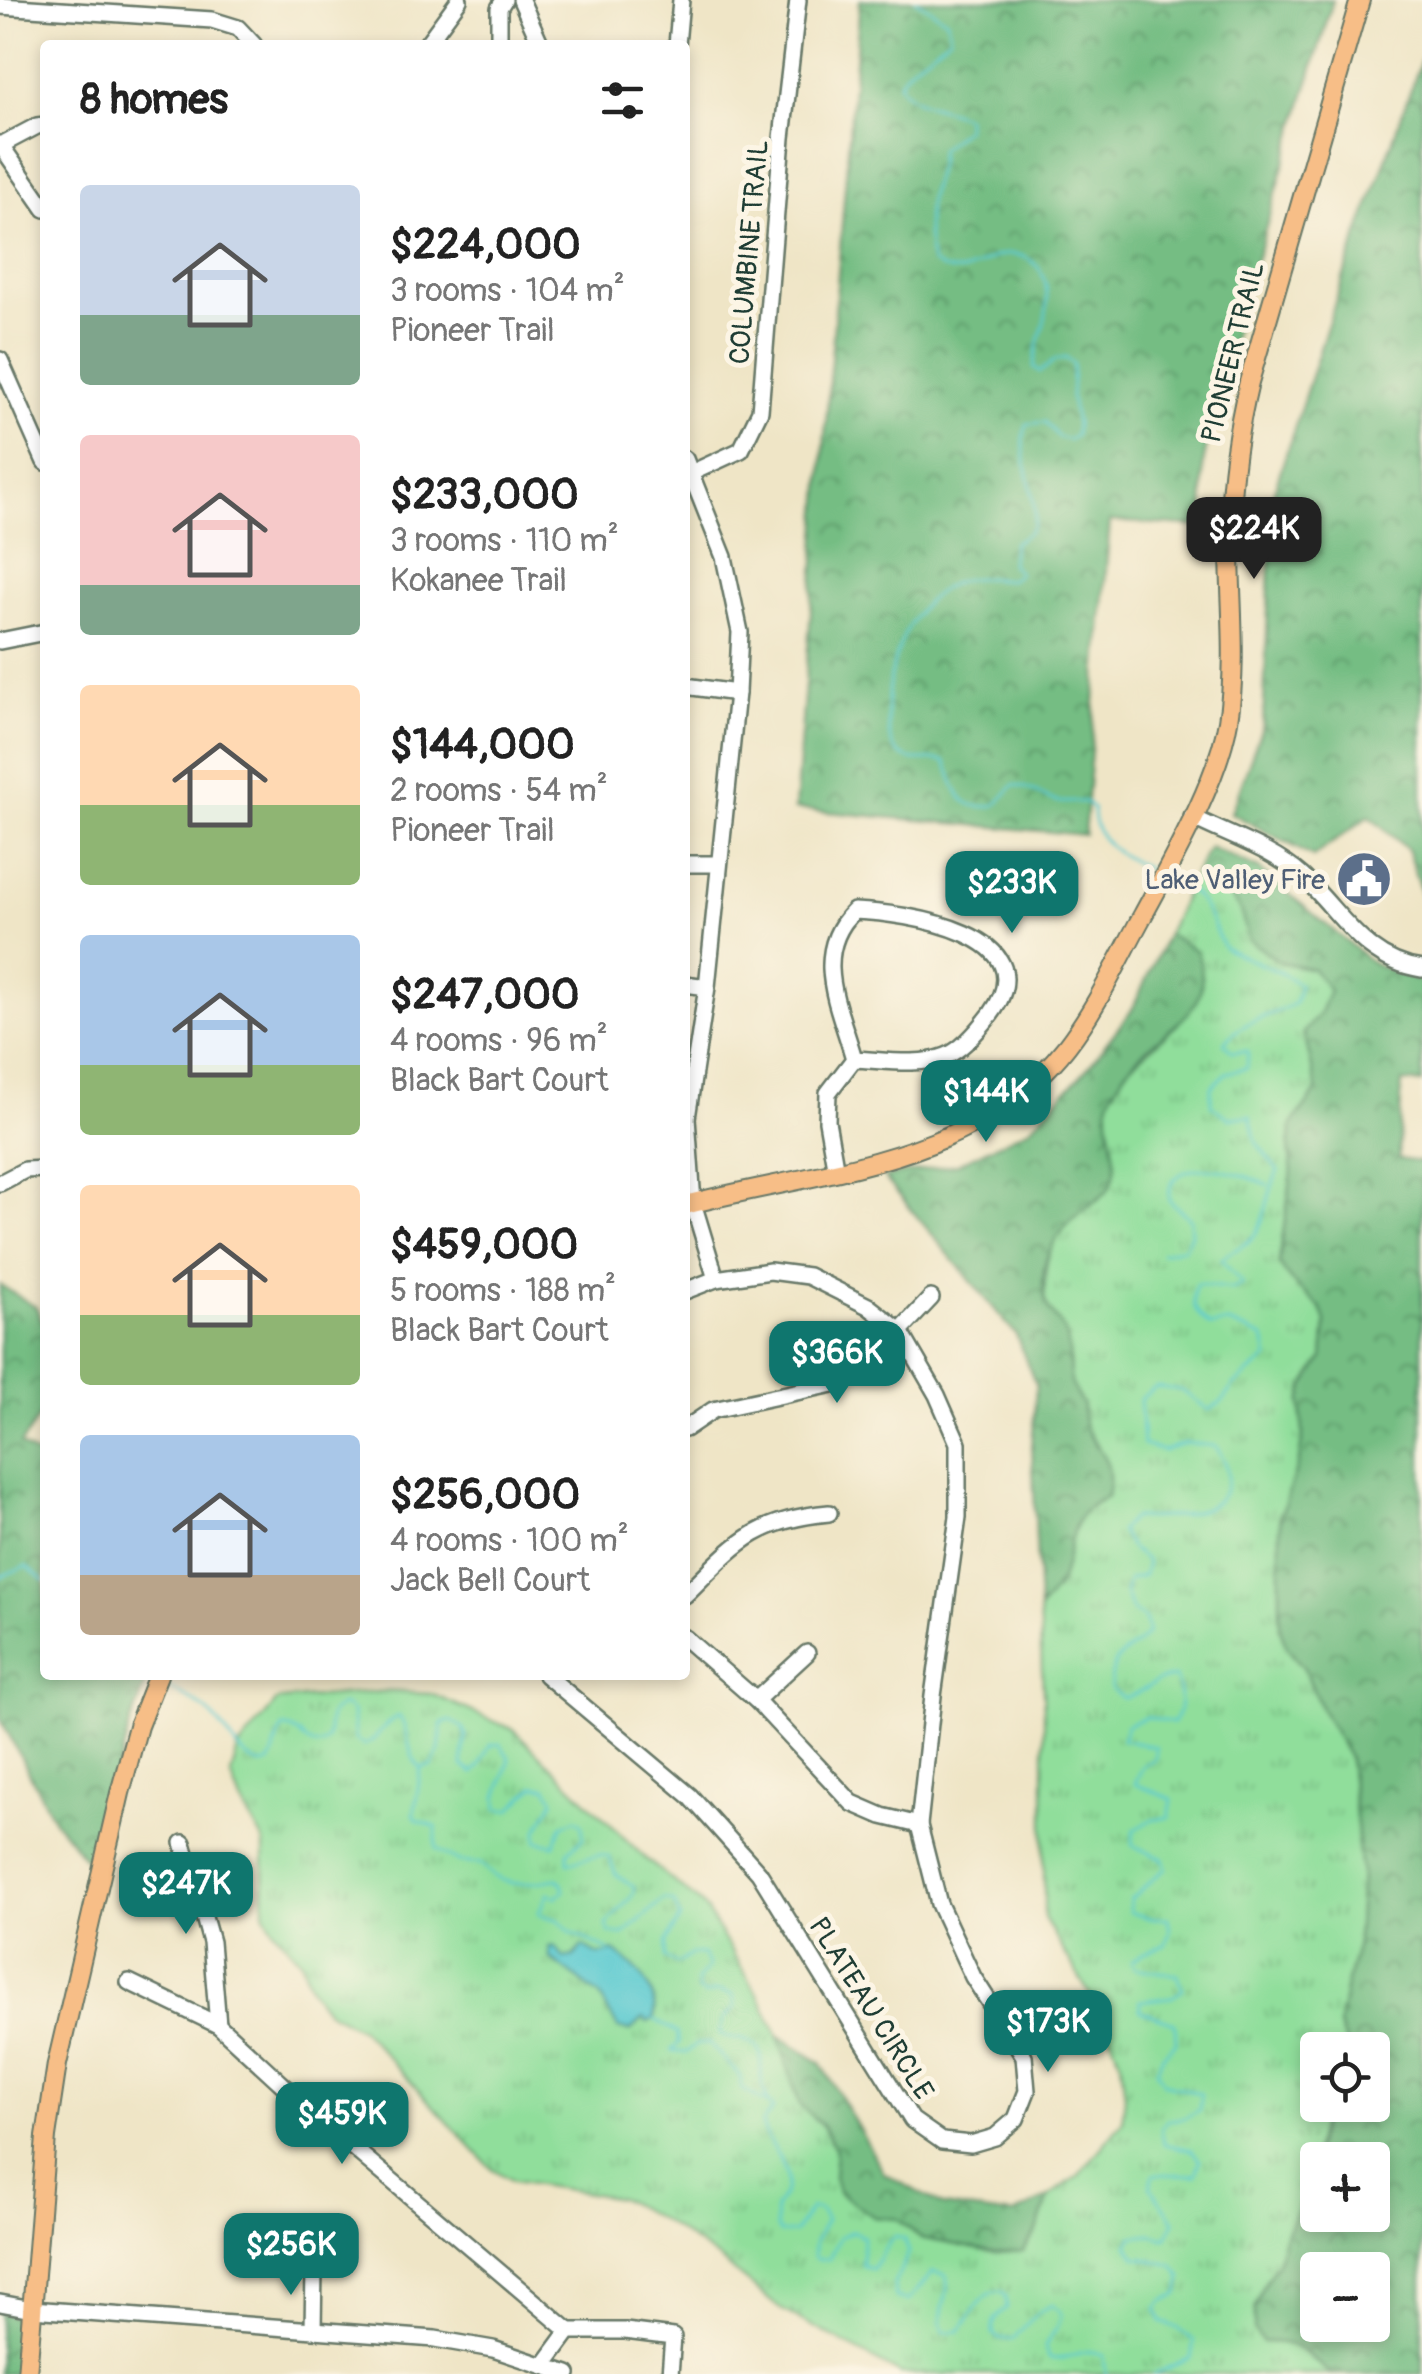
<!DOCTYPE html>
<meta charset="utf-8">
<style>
:root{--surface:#fff;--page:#f2f2f2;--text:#222;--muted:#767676;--accent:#0f766e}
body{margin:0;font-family:Pangolin,sans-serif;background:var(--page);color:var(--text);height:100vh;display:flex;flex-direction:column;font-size:38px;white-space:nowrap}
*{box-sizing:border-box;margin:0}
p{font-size:32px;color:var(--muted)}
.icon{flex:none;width:55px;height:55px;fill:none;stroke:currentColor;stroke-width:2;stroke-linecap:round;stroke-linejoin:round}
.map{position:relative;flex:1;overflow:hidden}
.details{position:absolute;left:40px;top:40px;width:650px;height:1640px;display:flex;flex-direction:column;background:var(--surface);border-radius:10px;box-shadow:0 5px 15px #0003}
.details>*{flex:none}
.buttons{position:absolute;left:1300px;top:2032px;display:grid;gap:20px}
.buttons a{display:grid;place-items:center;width:90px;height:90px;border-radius:10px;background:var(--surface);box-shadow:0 5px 15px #0003;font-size:50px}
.price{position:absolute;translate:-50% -85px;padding:0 22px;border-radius:20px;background:var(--accent);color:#fff;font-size:32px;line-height:65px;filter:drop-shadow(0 2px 5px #0008)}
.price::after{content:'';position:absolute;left:50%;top:60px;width:30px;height:22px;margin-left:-15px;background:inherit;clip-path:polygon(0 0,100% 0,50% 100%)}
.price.active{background:#222;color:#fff}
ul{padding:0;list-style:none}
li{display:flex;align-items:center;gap:30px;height:250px;padding:0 40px}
li span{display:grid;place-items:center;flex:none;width:280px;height:200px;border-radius:10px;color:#555}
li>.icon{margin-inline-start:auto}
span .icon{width:120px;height:120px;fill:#fffc;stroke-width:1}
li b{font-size:42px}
h2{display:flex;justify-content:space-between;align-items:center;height:120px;padding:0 40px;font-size:42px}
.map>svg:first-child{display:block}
</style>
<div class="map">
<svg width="1422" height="2374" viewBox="0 0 1422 2374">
<defs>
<pattern id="grass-tufts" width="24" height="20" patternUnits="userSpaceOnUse" patternTransform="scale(2.5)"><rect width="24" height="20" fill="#90de9b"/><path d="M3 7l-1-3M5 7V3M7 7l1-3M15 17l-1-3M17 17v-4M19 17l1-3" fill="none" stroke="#7cbf86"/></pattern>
<pattern id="forest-crowns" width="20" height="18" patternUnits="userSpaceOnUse" patternTransform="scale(2.5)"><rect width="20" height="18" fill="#74bd83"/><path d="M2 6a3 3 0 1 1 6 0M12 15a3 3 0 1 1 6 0" fill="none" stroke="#5f9b6c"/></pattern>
</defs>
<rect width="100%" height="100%" fill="#fcf5e5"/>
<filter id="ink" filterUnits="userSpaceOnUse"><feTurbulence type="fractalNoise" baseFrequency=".01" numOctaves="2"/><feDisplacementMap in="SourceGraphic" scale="20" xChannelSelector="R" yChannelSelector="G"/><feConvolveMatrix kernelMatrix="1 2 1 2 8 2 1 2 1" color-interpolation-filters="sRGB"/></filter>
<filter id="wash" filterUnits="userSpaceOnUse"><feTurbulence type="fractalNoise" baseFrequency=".0048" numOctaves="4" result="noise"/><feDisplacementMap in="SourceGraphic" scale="40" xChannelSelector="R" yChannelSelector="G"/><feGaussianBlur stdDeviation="2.25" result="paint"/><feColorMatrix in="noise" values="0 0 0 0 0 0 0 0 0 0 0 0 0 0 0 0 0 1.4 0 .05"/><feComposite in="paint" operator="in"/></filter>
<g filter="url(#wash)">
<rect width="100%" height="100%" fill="#efe5c6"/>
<!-- grass -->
<path fill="url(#grass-tufts)" stroke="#588e68" stroke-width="2.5" d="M1195,873L1223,886L1240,910L1249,940L1280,962L1313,969L1329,990L1320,1013L1304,1032L1317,1090L1292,1125L1289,1148L1292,1171L1279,1263L1290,1280L1321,1308L1326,1322L1323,1358L1305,1386L1301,1403L1303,1433L1299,1460L1280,1518V1629L1287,1648L1304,1668L1321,1709L1349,1758L1361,1872L1357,1943L1345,1990L1339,2026L1348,2050H1318V2105H1325L1301,2207L1284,2238L1277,2263L1262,2287L1263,2342C1301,2341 1303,2354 1332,2374H901L779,2308L719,2259L665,2222L619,2198L513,2181L491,2168L361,2029L327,2011L312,1991L300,1960L274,1930L264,1912V1842L241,1802L231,1775L238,1749L278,1700L387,1691L432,1694L514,1730L647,1860L703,1905L759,1996L778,2035L801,2106L822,2125L836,2150L834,2177L874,2217L897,2219L921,2238L998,2253L1037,2231L1049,2197L1079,2175L1122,2122L1125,2096L1121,2063L1103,2017L1044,1918V1713L1039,1610C1047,1600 1058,1589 1062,1577C1073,1542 1067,1512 1107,1497L1098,1446L1081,1422L1083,1405C1061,1375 1074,1374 1068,1346C1065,1330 1052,1318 1046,1304C1043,1298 1045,1288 1045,1281C1046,1230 1076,1219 1109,1189L1113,1142L1107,1124V1102L1126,1070L1178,1024L1197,951L1167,934Z"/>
<!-- forest -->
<g fill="url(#forest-crowns)" stroke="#4a7d5c" stroke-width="2.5" fill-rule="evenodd">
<polygon points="860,0 1333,0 1221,379 1203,464 1204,527 1110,521 1084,835 795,809"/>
<polygon points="1422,58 1422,895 1407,849 1369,816 1313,857 1231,813 1263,725 1273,494 1340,287"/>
<path d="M1209,847L1259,869L1375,965L1422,982V1083L1402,1082L1398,1159L1422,1162V2374H1332C1303,2354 1301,2341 1263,2342L1254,2331L1255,2308L1262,2287L1277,2263L1284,2238L1307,2190L1325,2105H1372V2050H1348L1339,2026L1345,1990L1357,1943L1361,1873L1349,1758L1321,1709L1304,1668L1287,1648L1280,1629V1518L1299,1460L1303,1433L1301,1403L1305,1386L1323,1358L1326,1322L1321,1308L1290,1280L1279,1263L1292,1171L1289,1148L1292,1125L1317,1090L1304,1032L1320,1013L1329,990L1313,969L1280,962L1249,940L1240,910L1223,886L1195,873ZM1372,2160V2215H1318V2160ZM1372,2270V2325H1318V2270Z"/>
<path d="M1167,934L1197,951C1214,1006 1182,1018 1146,1049C1132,1062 1122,1075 1113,1091C1096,1121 1128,1157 1109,1188C1105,1196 1093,1202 1086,1208C1057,1230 1036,1261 1045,1300C1047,1312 1061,1321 1065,1332C1076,1361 1060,1374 1083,1405C1079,1450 1119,1443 1107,1497C1067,1512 1073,1542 1062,1577C1058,1589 1047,1600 1039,1610L1032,1446L1036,1386L1016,1335L884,1177L957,1164L1030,1128L1085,1071L1132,1010Z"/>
<polygon points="0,1285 36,1307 45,1327 45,1408 20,1445 45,1461 45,1675 149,1675 131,1722 91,1866 54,1820 0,1718"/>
<polygon points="778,2035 821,2063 884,2173 943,2206 1013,2215 1049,2197 1037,2231 1023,2251 998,2253 921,2238 897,2219 874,2217 838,2192 834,2177 836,2150 822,2125 800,2106"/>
<polygon points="0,2312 16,2317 19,2330 16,2374 0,2374"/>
</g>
<!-- water -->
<path fill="#5ccad0" stroke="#3e8482" stroke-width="2.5" d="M554,1946L564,1958L574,1956L583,1946L599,1955L614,1951C638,1968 658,1987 654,2019L647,2022L644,2018L630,2031L618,2028L599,1995L550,1958L549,1947Z"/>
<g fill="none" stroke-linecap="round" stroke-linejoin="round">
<!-- stream -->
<g stroke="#5ccad0" stroke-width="2.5">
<path d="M916,0L947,20L950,36C934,53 908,62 899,84C912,107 944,106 966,117V128L939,150C940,166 935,175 931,190C925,216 926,237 932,263C942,269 950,272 962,271C975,269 985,260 998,256C1029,248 1047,269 1047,298C1048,323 1035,343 1034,367L1040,372L1055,360L1066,358L1073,364L1071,398L1076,424L1075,436L1068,440L1058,437L1045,422L1027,424C1014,457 1044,507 1032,528C1028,535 1020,538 1013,543L1011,564L1019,573L1010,580C989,579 969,574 949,585C904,610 884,673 888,721C889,734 889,747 901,755C915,765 932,756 946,762C957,791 960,813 996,805L1014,785C1032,786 1043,800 1061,802C1069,803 1078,801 1086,802L1093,809C1092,845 1129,860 1158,874"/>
<path d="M1161,1253L1184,1248L1191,1234L1190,1219L1169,1200C1166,1150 1243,1172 1268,1186"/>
<polyline points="0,1577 26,1566 45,1581"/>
<path d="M165,1687C183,1695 200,1703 214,1718C230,1734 238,1756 260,1765L268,1764C278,1753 273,1739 283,1728C299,1726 305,1748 319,1745C337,1740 318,1713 343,1705L352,1711L355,1740L364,1745C381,1739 384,1720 399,1716C411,1731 406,1757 421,1768L432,1766L439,1750L442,1724L450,1721L462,1727L466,1736L462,1765L473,1773L479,1767L490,1745L500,1744L510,1759L497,1797L498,1809L510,1810L535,1786L547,1787L554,1800L537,1830V1841L554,1845L562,1826L576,1819L582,1823L583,1838L568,1852V1863L600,1855L609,1857L616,1875L634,1886L633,1895L607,1924L609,1933L623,1935L664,1899L674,1902L680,1918L666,1942L665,1958L677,1964L692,1954L703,1955L709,1967L697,1980L698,1991L705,1995L719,1991L734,1995L735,2007L723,2019L720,2033C729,2042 739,2036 750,2042C764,2049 762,2058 761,2070C760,2080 765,2093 768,2103"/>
<path d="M421,1769L414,1815L417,1820L436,1827V1849L459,1862L481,1864C506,1892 525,1883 558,1879L562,1883L564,1891L556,1897L548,1894L538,1914L559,1920L570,1932L609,1950"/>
<path d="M654,2019L677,2033L679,2043L671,2050L686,2053L697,2044L709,2043L740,2076L741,2089L768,2103L773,2109L762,2123C770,2157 805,2172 775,2208L776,2228L780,2233H794L811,2208L820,2210L826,2220L815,2241L813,2256L818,2260L829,2259L839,2237L853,2231L863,2237L862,2265L872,2269L891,2240L895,2237L904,2239L909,2252L894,2284L895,2298L908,2301L933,2272L946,2275C952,2295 935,2314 944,2332L960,2331C972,2316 981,2289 1002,2291L1006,2296L1007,2308C997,2315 992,2320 993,2333L999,2338L1012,2340L1038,2312L1052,2305L1061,2314C1060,2330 1051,2332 1045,2346L1048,2358C1070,2363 1083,2343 1104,2356L1106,2374"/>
<path d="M1154,2374L1191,2358L1194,2341L1180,2329L1162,2322L1157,2308L1163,2301L1179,2294L1182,2277L1173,2265L1136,2257L1128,2245L1133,2236L1151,2234L1166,2238L1175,2222L1150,2187L1154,2174L1196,2175L1200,2161L1192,2150L1164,2144L1161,2128L1168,2120L1184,2118L1200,2110L1201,2094L1164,2083L1157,2070L1163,2055L1176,2042L1175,2023L1140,2011V2001L1172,1997L1183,1990L1178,1975L1134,1968L1131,1962L1142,1954L1165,1945L1170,1932L1168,1918H1149L1130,1912V1900L1166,1868L1163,1859L1132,1845L1134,1830L1153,1820L1169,1817L1172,1799L1135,1784L1143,1765L1155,1759L1156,1747L1122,1740L1127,1725L1147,1717L1173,1723C1183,1708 1181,1692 1175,1677C1152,1679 1145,1693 1123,1698L1111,1688C1111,1648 1129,1658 1148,1632L1145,1619L1132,1611L1125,1593L1128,1580L1144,1575L1147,1561L1132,1549L1120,1531L1132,1518C1164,1518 1236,1519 1227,1468C1226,1461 1219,1453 1216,1446L1185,1443L1164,1451L1143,1445L1140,1399L1156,1387L1181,1390L1209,1410L1221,1403L1234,1385L1268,1358L1264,1338L1229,1323L1210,1326C1194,1312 1190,1304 1196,1284L1233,1289L1243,1284L1221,1260C1230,1250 1240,1249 1249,1241C1267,1225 1267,1192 1278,1171L1256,1142L1250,1116L1229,1118L1211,1105V1087L1226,1073L1247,1068L1248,1051L1232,1052L1224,1043C1244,1018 1269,1018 1295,1003L1300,985L1281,973L1224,948C1207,915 1207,897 1170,879"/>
</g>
</g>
</g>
<g filter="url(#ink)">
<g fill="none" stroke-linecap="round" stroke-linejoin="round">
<!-- minor casing -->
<g stroke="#687867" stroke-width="20">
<g id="minor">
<polyline points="521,0 541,45"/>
<polyline points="0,6 212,20 238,28 254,45"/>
<polyline points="426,45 459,0"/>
<polyline points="499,45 499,8 504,0"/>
<polyline points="677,45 681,0"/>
<polyline points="0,144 45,209"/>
<polyline points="1,145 37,126 45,125"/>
<polyline points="0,360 45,462"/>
<polyline points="685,459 724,557 740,632 737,693 707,987 687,1118 693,1203 716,1279"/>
<polyline points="691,473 741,450 760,411 782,138 798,0"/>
<polyline points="0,641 45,632"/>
<polyline points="685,686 737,693"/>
<path d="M1192,817C1227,835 1272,849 1302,876C1341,912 1364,961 1422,969"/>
<polyline points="685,864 718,864"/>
<polyline points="685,984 707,987"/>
<path d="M836,1172L827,1121L828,1093L854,1059C883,1060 918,1067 946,1056C962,1050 981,1027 991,1014C1050,934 906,913 854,911C810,954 840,1008 854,1059"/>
<polyline points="0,1183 25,1170 45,1169"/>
<polyline points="685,1429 713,1410 838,1383 860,1373 931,1298"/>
<path d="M685,1595C736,1545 753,1520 829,1513"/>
<polyline points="685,1638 756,1700 852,1803 882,1816 919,1825"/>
<polyline points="546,1675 690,1796 759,1873 912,2120 942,2141 971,2144 995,2137 1016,2119 1027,2091 1024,2056 973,1977 939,1904 919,1825 933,1696 958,1517 958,1443 937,1395 900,1331 868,1306 808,1276 770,1271 716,1279 685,1291"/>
<polyline points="756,1700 807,1653"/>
<polyline points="183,1843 211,1942 218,2025"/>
<polyline points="129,1982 218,2025 331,2129 569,2331"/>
<polyline points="0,2303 32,2309 435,2339 493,2349 568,2374"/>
<polyline points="313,2329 314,2269"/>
<polyline points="544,2365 569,2331 625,2331 673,2337 670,2374"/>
</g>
</g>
<!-- major casing -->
<g stroke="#687867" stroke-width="22">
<g id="major">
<path d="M685,1205C820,1170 974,1165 1067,1046C1098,1006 1119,958 1143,915C1172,861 1218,781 1228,721C1238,659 1229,594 1230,532C1230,481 1237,432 1249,382L1360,0"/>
<polyline points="27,2374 46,2137 57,2064 120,1793 138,1726 158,1675"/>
</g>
</g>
<!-- minor -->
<use href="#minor" stroke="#fff" stroke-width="15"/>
<!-- major -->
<use href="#major" stroke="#f7be87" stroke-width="18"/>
</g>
</g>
<!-- icons -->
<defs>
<g id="civic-disc" transform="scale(2.875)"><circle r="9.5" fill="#5c6f8a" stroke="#fcf5e5"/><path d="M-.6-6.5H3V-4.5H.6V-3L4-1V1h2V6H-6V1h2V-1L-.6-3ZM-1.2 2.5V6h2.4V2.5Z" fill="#fff"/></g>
</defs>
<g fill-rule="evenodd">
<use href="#civic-disc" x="1364" y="879"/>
</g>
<g text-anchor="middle" stroke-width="10" stroke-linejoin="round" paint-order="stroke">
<!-- street labels -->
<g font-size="28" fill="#1f3d34" stroke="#fcf5e5">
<text transform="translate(748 252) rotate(-85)" y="10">COLUMBINE TRAIL</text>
<text transform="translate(1232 352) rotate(-76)" y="10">PIONEER TRAIL</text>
<text transform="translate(872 2008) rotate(58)" y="10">PLATEAU CIRCLE</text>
</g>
<!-- service labels -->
<g font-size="28" fill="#4e5e75" stroke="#fcf5e5" text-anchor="end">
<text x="1325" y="889">Lake Valley Fire</text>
</g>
</g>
</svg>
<div class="buttons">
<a><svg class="icon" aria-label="locate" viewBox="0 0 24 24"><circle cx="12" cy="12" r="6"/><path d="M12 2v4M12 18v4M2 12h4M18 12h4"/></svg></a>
<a>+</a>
<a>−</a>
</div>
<b class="price active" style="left:1254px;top:582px">$224K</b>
<b class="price" style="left:1012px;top:936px">$233K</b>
<b class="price" style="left:986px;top:1145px">$144K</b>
<b class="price" style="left:837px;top:1406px">$366K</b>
<b class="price" style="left:186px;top:1937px">$247K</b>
<b class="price" style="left:1048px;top:2075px">$173K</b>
<b class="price" style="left:342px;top:2167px">$459K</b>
<b class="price" style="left:291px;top:2298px">$256K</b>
<section class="details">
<h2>8 homes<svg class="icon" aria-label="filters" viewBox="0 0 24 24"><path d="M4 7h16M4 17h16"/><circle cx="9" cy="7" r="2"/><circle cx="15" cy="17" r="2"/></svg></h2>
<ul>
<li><span style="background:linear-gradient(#c9d6e8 65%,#7fa58c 0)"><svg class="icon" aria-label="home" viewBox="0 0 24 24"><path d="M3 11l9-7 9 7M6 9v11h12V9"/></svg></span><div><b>$224,000</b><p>3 rooms · 104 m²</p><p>Pioneer Trail</p></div></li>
<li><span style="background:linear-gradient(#f6c9c9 75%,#7fa58c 0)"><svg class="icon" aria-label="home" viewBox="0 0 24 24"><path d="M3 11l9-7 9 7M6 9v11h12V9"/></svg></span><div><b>$233,000</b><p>3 rooms · 110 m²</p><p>Kokanee Trail</p></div></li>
<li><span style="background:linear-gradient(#ffd9b3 60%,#8fb573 0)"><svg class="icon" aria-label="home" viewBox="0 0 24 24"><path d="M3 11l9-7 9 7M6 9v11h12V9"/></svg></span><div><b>$144,000</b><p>2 rooms · 54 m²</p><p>Pioneer Trail</p></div></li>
<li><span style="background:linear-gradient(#a9c7e8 65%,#8fb573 0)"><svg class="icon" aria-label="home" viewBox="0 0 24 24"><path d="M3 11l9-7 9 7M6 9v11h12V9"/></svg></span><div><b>$247,000</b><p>4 rooms · 96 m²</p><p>Black Bart Court</p></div></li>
<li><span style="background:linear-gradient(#ffd9b3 65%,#8fb573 0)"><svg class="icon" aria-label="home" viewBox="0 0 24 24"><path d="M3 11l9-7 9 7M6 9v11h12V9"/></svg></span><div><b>$459,000</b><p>5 rooms · 188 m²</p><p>Black Bart Court</p></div></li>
<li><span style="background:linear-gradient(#a9c7e8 70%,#b9a48a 0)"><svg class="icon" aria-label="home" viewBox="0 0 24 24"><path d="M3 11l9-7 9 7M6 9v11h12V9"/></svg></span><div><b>$256,000</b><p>4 rooms · 100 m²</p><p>Jack Bell Court</p></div></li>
</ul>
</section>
</div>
